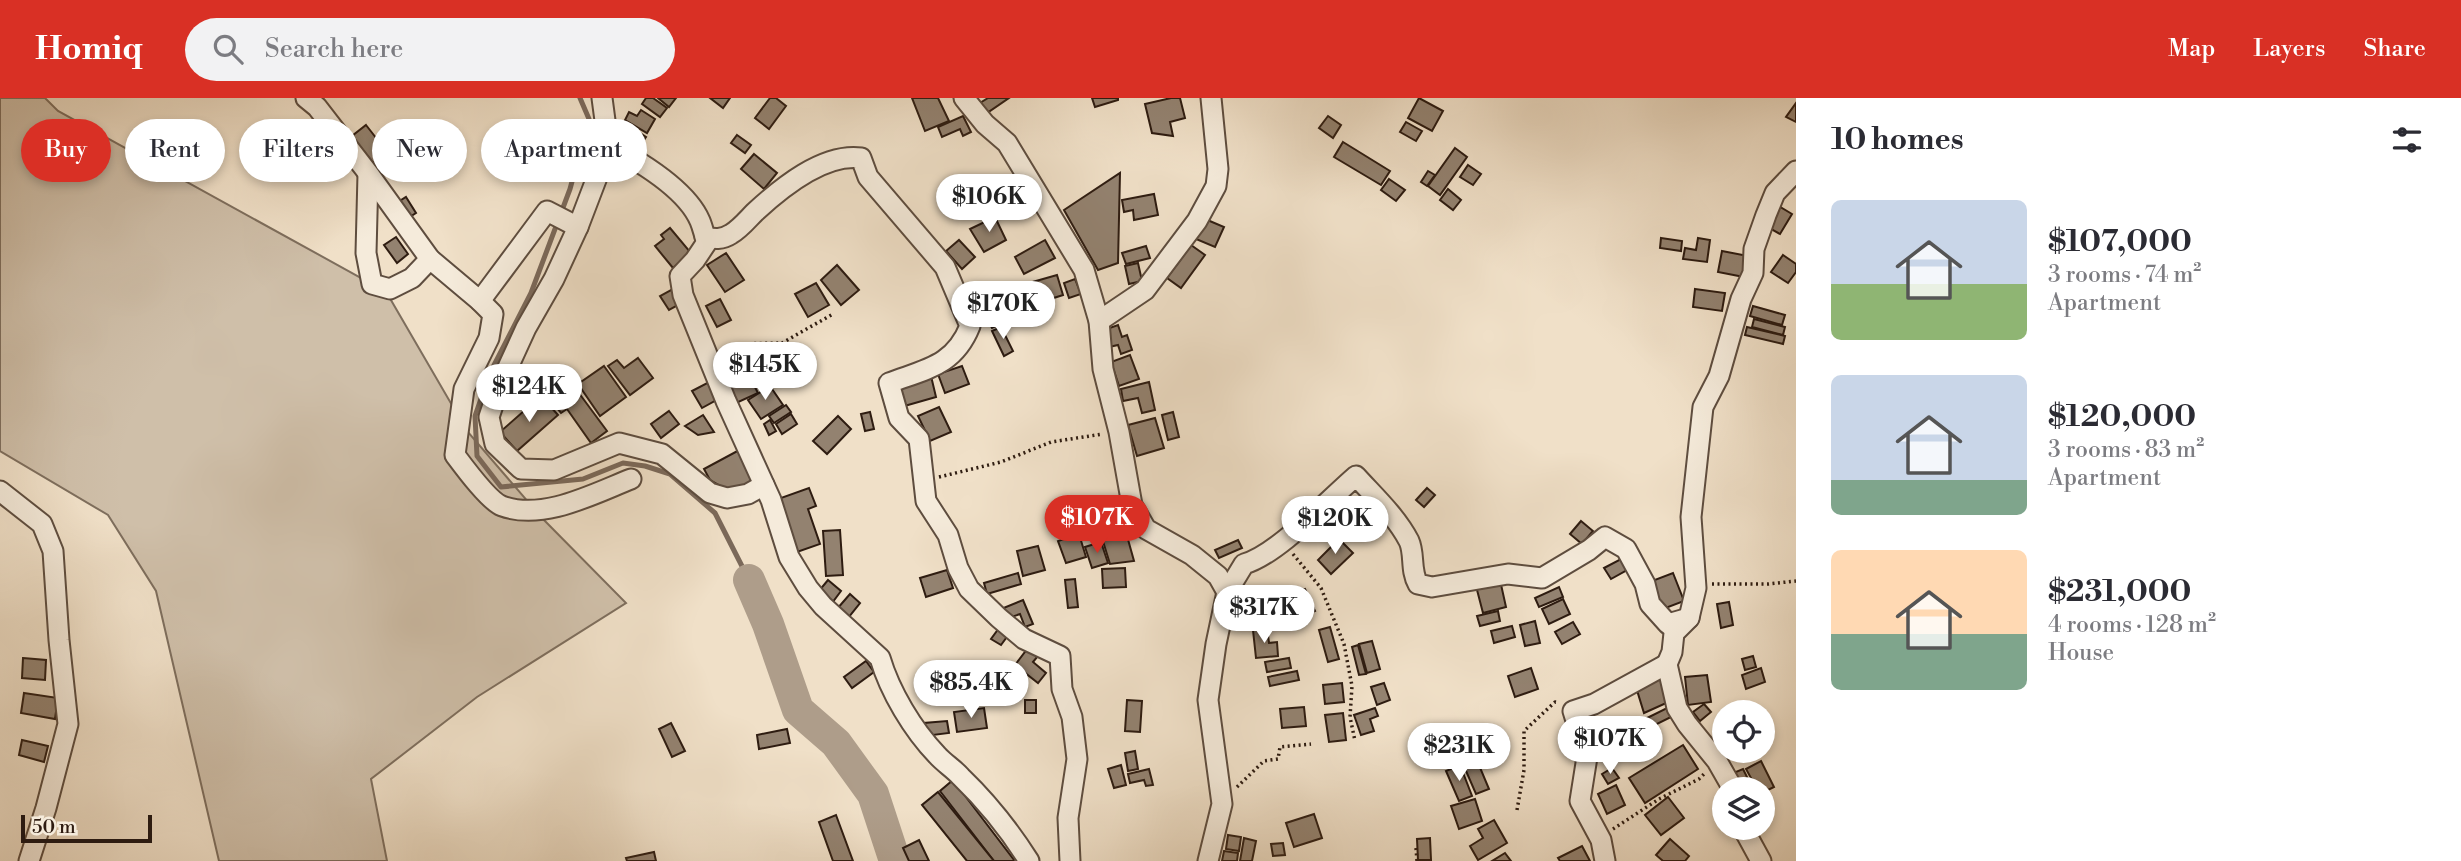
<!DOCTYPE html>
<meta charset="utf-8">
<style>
:root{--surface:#fff;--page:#f2f2f3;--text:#2b2b33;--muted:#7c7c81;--accent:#d93025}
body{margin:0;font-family:"Libre Bodoni",serif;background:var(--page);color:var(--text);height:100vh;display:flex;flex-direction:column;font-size:26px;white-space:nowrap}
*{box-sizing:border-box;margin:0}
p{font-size:23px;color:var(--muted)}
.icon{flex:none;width:38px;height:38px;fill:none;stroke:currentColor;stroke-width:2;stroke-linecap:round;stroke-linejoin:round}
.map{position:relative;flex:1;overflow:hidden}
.sheet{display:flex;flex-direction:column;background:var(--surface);width:665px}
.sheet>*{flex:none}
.top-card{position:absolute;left:21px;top:21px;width:665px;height:63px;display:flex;gap:14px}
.tools{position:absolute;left:1712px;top:602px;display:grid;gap:14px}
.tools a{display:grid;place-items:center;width:63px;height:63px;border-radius:50%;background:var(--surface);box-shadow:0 4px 10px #0003;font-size:35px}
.scale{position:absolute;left:21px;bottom:18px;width:131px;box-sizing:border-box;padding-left:7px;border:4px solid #2e1c11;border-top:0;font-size:19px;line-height:24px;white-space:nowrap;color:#2e1c11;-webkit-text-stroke:5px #f5ebdb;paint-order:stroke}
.price{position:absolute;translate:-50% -60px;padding:0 16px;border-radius:24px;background:#fff;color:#222;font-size:23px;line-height:46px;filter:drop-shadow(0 2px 4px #0008)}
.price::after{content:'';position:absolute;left:50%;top:42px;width:21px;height:16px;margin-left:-10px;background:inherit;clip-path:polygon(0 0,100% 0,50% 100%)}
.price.selected{background:var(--accent);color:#fff}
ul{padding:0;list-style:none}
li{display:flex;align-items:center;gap:21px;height:175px;padding:0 35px}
li span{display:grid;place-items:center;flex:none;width:196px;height:140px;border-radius:10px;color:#555}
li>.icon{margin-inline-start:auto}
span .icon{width:84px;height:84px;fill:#fffc;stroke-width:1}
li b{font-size:30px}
h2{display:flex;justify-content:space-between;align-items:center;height:84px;padding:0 35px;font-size:30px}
.tag{padding:0 24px;border-radius:32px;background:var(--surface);box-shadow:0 4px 10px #0003;font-size:24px;line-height:63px}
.tag.selected{background:var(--accent);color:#fff}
header{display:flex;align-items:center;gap:42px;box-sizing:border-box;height:98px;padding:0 35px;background:var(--accent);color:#fff}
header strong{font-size:33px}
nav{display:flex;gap:38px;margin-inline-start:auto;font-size:24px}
.search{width:490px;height:63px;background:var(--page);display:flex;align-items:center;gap:18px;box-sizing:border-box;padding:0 24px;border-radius:38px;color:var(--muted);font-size:26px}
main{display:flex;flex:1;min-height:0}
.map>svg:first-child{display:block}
</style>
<header>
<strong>Homiq</strong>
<div class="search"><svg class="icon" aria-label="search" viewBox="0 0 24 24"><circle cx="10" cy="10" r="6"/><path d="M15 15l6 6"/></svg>Search here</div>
<nav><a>Map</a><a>Layers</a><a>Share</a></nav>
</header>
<main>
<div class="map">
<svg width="1796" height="763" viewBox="0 0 1796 763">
<rect width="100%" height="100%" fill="#f0e0c8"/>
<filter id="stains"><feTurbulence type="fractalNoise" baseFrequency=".00286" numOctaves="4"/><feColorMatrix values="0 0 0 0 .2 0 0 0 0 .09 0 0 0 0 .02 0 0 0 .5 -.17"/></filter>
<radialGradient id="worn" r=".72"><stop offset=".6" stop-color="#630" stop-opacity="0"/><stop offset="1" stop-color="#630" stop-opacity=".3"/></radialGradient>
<!-- green -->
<polygon fill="#cfbfa9" stroke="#7e6e5d" stroke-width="2" points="0,0 45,0 58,13 372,186 388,197 467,333 542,420 626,505 477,599 371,681 387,763 219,763 156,493 108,417 0,353"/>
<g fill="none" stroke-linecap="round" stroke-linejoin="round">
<!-- stream -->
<polyline stroke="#7b695a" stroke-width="5" points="580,0 589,21 570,91 531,195 490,275 475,318 477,358 501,389 583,381 623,365 645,368 670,376 715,415 749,482"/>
<!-- river -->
<polyline stroke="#ae9d8a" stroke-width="32" points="749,482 768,526 798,612 836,645 873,696 895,763"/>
</g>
<!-- building -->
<g fill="#938270" stroke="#2e1c11" stroke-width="2">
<polygon points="646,0 653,0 667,10 660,19 642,6"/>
<polygon points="658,0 676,0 669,9"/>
<polygon points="710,0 730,0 723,10"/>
<polygon points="770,0 776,0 786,8 769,31 755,20"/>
<polygon points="912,0 938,0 949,23 925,33"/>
<polygon points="988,0 1009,0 987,15 980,5"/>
<polygon points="1092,0 1118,0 1118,2 1095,9"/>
<polygon points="1171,0 1180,0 1185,20 1170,24 1173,38 1152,35 1145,6"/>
<polygon points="1419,0 1443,13 1432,33 1408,20"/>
<polygon points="1796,5 1796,24 1786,19"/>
<polygon points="641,12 655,21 647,35 625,22 629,14 637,18"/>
<polygon points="963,18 971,34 963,38 960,31 942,39 938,29"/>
<polygon points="1328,18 1341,27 1333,40 1319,30"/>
<polygon points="1406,24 1422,33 1416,43 1400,34"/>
<polygon points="423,26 424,36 414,37 413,27"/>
<polygon points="627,26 646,39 639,49 620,36"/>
<polygon points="366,27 387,54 373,65 352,38"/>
<polygon points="737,37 751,47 745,55 731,45"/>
<polygon points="1343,44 1390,73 1381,87 1334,59"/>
<polygon points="1455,50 1467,59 1440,97 1428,88"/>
<polygon points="754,56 777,75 764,91 741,71"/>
<polygon points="1468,67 1481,76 1473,87 1460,79"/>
<polygon points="1428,73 1435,77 1427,88 1421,84"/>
<polygon points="1120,75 1118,165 1098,172 1064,112"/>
<polygon points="1389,81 1405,92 1396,103 1381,92"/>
<polygon points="1448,91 1461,102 1453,112 1440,102"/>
<polygon points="1154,96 1158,117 1134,122 1133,112 1124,114 1122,102"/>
<polygon points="406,99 416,115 408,120 398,104"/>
<polygon points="1777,107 1792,116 1780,136 1764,127"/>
<polygon points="995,119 1006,142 984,154 970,131"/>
<polygon points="1205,121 1224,129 1215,149 1196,141"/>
<polygon points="670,130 691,155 673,170 655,148 664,141 661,137"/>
<polygon points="396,139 408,156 397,165 384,147"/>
<polygon points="1661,140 1682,143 1681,153 1660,150"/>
<polygon points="1698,140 1710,142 1707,164 1683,161 1685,150 1696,152"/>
<polygon points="959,142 975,159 962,171 946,153"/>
<polygon points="1045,142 1055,160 1024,176 1015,159"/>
<polygon points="1191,147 1205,157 1181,190 1167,180"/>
<polygon points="1146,148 1150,160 1126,166 1122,155"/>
<polygon points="1722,153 1748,158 1744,179 1718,174"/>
<polygon points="726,155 744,182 725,194 707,167"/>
<polygon points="1783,157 1796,166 1796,174 1788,185 1771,174"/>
<polygon points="1138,165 1142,183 1129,186 1125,168"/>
<polygon points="837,167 859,192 841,207 821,182"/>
<polygon points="1057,177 1063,197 1035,206 1029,185"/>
<polygon points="1075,181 1081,196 1069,200 1064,185"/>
<polygon points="816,185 829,207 808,219 795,196"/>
<polygon points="1695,191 1725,195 1722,213 1693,209"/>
<polygon points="671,192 680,206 669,212 660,198"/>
<polygon points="720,201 731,222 717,229 706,208"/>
<polygon points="991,201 1002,225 992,230 988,222 979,227 970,211"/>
<polygon points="1753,208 1785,217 1782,227 1750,218"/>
<polygon points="1754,221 1785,229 1783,237 1752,229"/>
<polygon points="1118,227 1122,239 1127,237 1132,252 1121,256 1118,247 1109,249 1104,232"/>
<polygon points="1001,229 1013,253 1004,258 992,233"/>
<polygon points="1747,229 1785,238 1783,246 1745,237"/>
<polygon points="1130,257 1139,281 1119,288 1111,264"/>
<polygon points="638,260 653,280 630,297 608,268 617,262 624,270"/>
<polygon points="742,264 758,295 734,306 721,278 733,273 731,269"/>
<polygon points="604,268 626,299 600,318 578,286"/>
<polygon points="962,268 969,286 945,295 938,276"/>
<polygon points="931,278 936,299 901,309 895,288"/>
<polygon points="570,283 607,333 591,345 567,311 561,315 548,299"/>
<polygon points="711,283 720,300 702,310 692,293"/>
<polygon points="1149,284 1155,312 1142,315 1138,300 1123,303 1121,291"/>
<polygon points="770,288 783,307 761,321 748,302"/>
<polygon points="541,298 558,317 517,353 500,334"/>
<polygon points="786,307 791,314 774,325 769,318"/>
<polygon points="939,309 951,334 930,343 918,318"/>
<polygon points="669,313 679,326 661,340 651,326"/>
<polygon points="870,314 874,331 865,333 861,316"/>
<polygon points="1173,314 1179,339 1168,342 1162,317"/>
<polygon points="791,316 797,326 782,336 776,326"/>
<polygon points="703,317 714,334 698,337 685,328"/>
<polygon points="838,318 851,331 827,356 813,343"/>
<polygon points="1155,320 1164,350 1137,358 1128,327"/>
<polygon points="770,322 776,333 769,337 764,326"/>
<polygon points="743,350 755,387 738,398 710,382 704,371"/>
<polygon points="809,390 816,408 808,411 820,446 797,454 778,401"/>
<polygon points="1427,390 1435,397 1424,409 1416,402"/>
<polygon points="1122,420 1134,463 1110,466 1098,427"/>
<polygon points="1581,423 1593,433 1582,446 1570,436"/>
<polygon points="840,432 843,477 826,478 823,433"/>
<polygon points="1079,436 1086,459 1066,465 1058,443"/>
<polygon points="1339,441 1353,455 1331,476 1318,462"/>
<polygon points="1238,442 1242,450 1219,460 1215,452"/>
<polygon points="1101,444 1108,465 1092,470 1085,449"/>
<polygon points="1038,448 1045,472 1023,478 1017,453"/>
<polygon points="1621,461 1627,472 1611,481 1604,470"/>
<polygon points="1125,470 1126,489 1103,490 1102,471"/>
<polygon points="947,472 953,490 926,499 920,480"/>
<polygon points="1018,475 1021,486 987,496 984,485"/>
<polygon points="1673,475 1684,503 1663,511 1652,483"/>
<polygon points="1075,481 1078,509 1068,510 1065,482"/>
<polygon points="828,482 841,493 832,505 818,494"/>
<polygon points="1500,482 1506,509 1483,515 1476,488"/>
<polygon points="1559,489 1563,499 1539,509 1535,500"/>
<polygon points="1305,491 1315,513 1285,525 1276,503"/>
<polygon points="850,496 860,505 848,520 837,511"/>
<polygon points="1563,501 1570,516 1549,526 1542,511"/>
<polygon points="1023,502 1033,526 1025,529 1020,516 1006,521 1001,511"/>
<polygon points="1729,504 1733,527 1721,530 1717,506"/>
<polygon points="1498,513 1500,523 1480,528 1477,518"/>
<polygon points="1535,523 1540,545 1525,548 1520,527"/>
<polygon points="1573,524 1580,536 1562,546 1555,534"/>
<polygon points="1512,528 1515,539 1494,545 1491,533"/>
<polygon points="1330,529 1339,561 1328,564 1319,532"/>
<polygon points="999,530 1009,536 1001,547 991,541"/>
<polygon points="1267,530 1269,545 1277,544 1278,558 1256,560 1253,532"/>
<polygon points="1372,543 1380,571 1367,575 1359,546"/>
<polygon points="1358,547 1366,576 1359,577 1352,549"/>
<polygon points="1028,550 1038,558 1033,564 1046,575 1038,585 1015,567"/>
<polygon points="1753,558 1756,569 1745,572 1742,561"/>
<polygon points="23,560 46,562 45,582 22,580"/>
<polygon points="1289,560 1291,570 1267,574 1265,564"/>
<polygon points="866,563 874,574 852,590 844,579"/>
<polygon points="941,570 941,597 924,596 924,571"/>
<polygon points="1531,570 1538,591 1515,599 1508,578"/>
<polygon points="1761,570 1765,584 1746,591 1742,577"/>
<polygon points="985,572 1003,574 1002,584 992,583 991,594 983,593"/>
<polygon points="1297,573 1299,582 1270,588 1268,579"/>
<polygon points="1707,577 1711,604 1688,607 1685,579"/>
<polygon points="1667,578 1673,602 1644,615 1636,589"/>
<polygon points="1342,585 1344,604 1325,606 1323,587"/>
<polygon points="1384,585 1390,602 1377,607 1371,589"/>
<polygon points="24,595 58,600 55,621 21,615"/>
<rect x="1025" y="602" width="11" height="13"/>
<polygon points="1127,602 1142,603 1140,634 1125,633"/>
<polygon points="1704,606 1711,614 1700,623 1693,614"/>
<polygon points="1304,609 1306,628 1282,630 1280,611"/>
<polygon points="1669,609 1673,618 1651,629 1647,620"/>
<polygon points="984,610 987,630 957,634 954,614"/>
<polygon points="1375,610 1378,618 1370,621 1374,633 1361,637 1354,617"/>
<polygon points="1343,615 1346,642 1329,644 1325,617"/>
<polygon points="947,623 949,635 925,638 924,625"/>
<polygon points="671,625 685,653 672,659 659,631"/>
<polygon points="787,631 790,645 759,651 757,637"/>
<polygon points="1649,637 1657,654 1640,662 1632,645"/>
<polygon points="22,642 48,648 44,664 19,657"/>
<polygon points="1683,647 1698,671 1645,705 1629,680"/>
<polygon points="1135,653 1138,671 1128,673 1125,655"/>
<polygon points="1476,660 1489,691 1476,696 1463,666"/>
<polygon points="1761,663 1774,689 1762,695 1762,691 1757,691 1746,671"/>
<polygon points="1121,667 1126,687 1114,690 1108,671"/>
<polygon points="1460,667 1472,698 1459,703 1446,673"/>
<polygon points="1612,670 1619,680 1608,686 1602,676"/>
<polygon points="1149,671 1153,687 1146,688 1144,682 1130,685 1128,676"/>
<polygon points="1743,671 1749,683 1737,689 1731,676"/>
<polygon points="953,682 1014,762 1013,763 994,763 940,693"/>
<polygon points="1616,687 1625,707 1607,716 1598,696"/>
<polygon points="938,694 994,763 967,763 922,707"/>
<polygon points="1668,699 1684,720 1661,737 1645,717"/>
<polygon points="1475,701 1482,723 1459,731 1451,708"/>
<polygon points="1314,716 1322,740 1294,749 1286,725"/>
<polygon points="836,717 853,763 833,763 819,724"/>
<polygon points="1494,722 1507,745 1478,762 1470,748 1483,740 1478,731"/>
<polygon points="1228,737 1241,739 1239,753 1226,751"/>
<polygon points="1244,740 1256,743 1252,763 1240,763"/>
<polygon points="1430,740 1431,762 1418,762 1417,741"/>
<polygon points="1670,741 1689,758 1685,763 1663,763 1656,757"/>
<polygon points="919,742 929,763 909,763 903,750"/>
<polygon points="1283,745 1285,757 1273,758 1271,746"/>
<polygon points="1582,748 1590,763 1560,763 1558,760"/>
<polygon points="1224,753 1238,755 1237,763 1222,763"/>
<polygon points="654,754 656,763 627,763 626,760"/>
<polygon points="1505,755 1511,763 1492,763"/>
</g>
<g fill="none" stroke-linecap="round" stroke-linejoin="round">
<!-- street casing -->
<g stroke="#5e4d3f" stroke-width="23">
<g id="street">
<polyline points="306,0 317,9 368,75 430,161 480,203 547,113 578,129"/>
<polyline points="602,0 606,30 599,74 578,129 554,181 526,230 499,289 489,319 495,346 521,371 554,372 619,345 662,356 710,395 727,400 748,396 764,387"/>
<polyline points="964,0 985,26 1007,45 1084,172 1099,223 1103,271 1119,334 1132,407 1146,431 1192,457 1218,478 1227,494"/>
<path d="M603,44C634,60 686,90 700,123C703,130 704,137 707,144L695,162L680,178L683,197L726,303L771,402L789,459L808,490L823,508L880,560C890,594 913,632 937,657C944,665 954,671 961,679C986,703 1010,733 1029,763"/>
<polyline points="368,76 366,155 372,186 390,191 412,180 430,161"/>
<path d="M705,139C714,141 722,142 731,136C740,131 748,121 755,114C781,90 823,55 861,60L868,79L945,169L970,228C954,268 926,271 889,285L899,320L919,341L926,403L948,437L958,470L969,491L999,520L1024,541L1060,558L1062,591L1072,619L1077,661L1068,720L1070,763"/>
<path d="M480,203L493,216L489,240L464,291L455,357C464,369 489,403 502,408C543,423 593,396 631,381"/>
<polyline points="1099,223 1145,192 1197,123 1216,88 1218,71 1211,0"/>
<polyline points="0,393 42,426 53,453 59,542 68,626 46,710 29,763"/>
<polyline points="1733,691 1717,663 1687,626 1677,610 1667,566 1672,554 1674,535 1689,520 1696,490 1691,419 1703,309 1719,278 1741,201 1753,175 1754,151 1766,117 1775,95 1796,73"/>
<polyline points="1743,730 1761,763"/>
<path d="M1208,763L1222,706L1208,602L1216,546L1227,494L1244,466C1277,457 1328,402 1356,378C1374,398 1396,418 1409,443C1415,456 1410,472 1418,486L1432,489L1508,476L1542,480L1589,452L1605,439L1626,451L1645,486L1650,506L1668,526L1689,520"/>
<polyline points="1605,763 1601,742 1580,703 1587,659 1573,613 1594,606 1667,566"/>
</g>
</g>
<!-- path -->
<g stroke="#2e1c11" stroke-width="3.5" stroke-dasharray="2 3.5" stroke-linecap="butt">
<polyline points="724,255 737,246 782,245 833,216"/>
<polyline points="939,379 1001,364 1051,344 1103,336"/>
<polyline points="1293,456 1321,490 1344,546 1352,588 1350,619 1355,643"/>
<polyline points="1712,486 1768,486 1796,483"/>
<polyline points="1237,689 1264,663 1278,661 1280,649 1311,646"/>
<polyline points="1517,712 1524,672 1524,633 1555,604 1559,605"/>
<polyline points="1613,731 1659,701 1699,681 1705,675"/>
<polyline points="1416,750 1417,763"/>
</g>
<!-- street -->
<use href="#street" stroke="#f5ebdb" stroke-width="19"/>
</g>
<rect width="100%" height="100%" filter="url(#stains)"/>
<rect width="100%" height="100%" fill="url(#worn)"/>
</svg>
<div class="tools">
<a><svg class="icon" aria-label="locate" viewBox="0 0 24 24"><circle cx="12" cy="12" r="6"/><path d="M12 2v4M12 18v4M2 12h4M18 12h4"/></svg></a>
<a><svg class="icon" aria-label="layers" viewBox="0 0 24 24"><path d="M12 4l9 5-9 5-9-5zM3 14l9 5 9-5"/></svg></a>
</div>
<div class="scale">50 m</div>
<b class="price" style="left:989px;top:136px">$106K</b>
<b class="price" style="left:1003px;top:243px">$170K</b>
<b class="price" style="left:765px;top:304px">$145K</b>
<b class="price" style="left:529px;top:326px">$124K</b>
<b class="price selected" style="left:1097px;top:457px">$107K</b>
<b class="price" style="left:1335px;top:458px">$120K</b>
<b class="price" style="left:1264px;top:547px">$317K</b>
<b class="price" style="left:971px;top:622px">$85.4K</b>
<b class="price" style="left:1610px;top:678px">$107K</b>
<b class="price" style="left:1459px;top:685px">$231K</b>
<div class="top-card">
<a class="tag selected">Buy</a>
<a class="tag">Rent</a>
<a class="tag">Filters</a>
<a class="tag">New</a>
<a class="tag">Apartment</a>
</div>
</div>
<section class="sheet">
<h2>10 homes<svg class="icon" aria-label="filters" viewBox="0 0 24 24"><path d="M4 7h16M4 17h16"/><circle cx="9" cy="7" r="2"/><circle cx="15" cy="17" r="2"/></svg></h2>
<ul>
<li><span style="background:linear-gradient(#c9d6e8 60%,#8fb573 0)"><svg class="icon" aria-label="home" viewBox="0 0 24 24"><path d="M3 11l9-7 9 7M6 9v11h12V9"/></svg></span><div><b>$107,000</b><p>3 rooms · 74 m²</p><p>Apartment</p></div></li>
<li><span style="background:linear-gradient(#c9d6e8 75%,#7fa58c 0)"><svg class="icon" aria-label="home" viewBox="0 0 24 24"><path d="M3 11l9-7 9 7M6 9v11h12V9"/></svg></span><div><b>$120,000</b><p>3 rooms · 83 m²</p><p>Apartment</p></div></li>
<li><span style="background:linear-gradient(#ffd9b3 60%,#7fa58c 0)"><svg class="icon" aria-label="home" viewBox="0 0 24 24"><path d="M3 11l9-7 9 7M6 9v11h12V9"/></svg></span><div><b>$231,000</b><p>4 rooms · 128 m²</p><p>House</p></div></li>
</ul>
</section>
</main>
